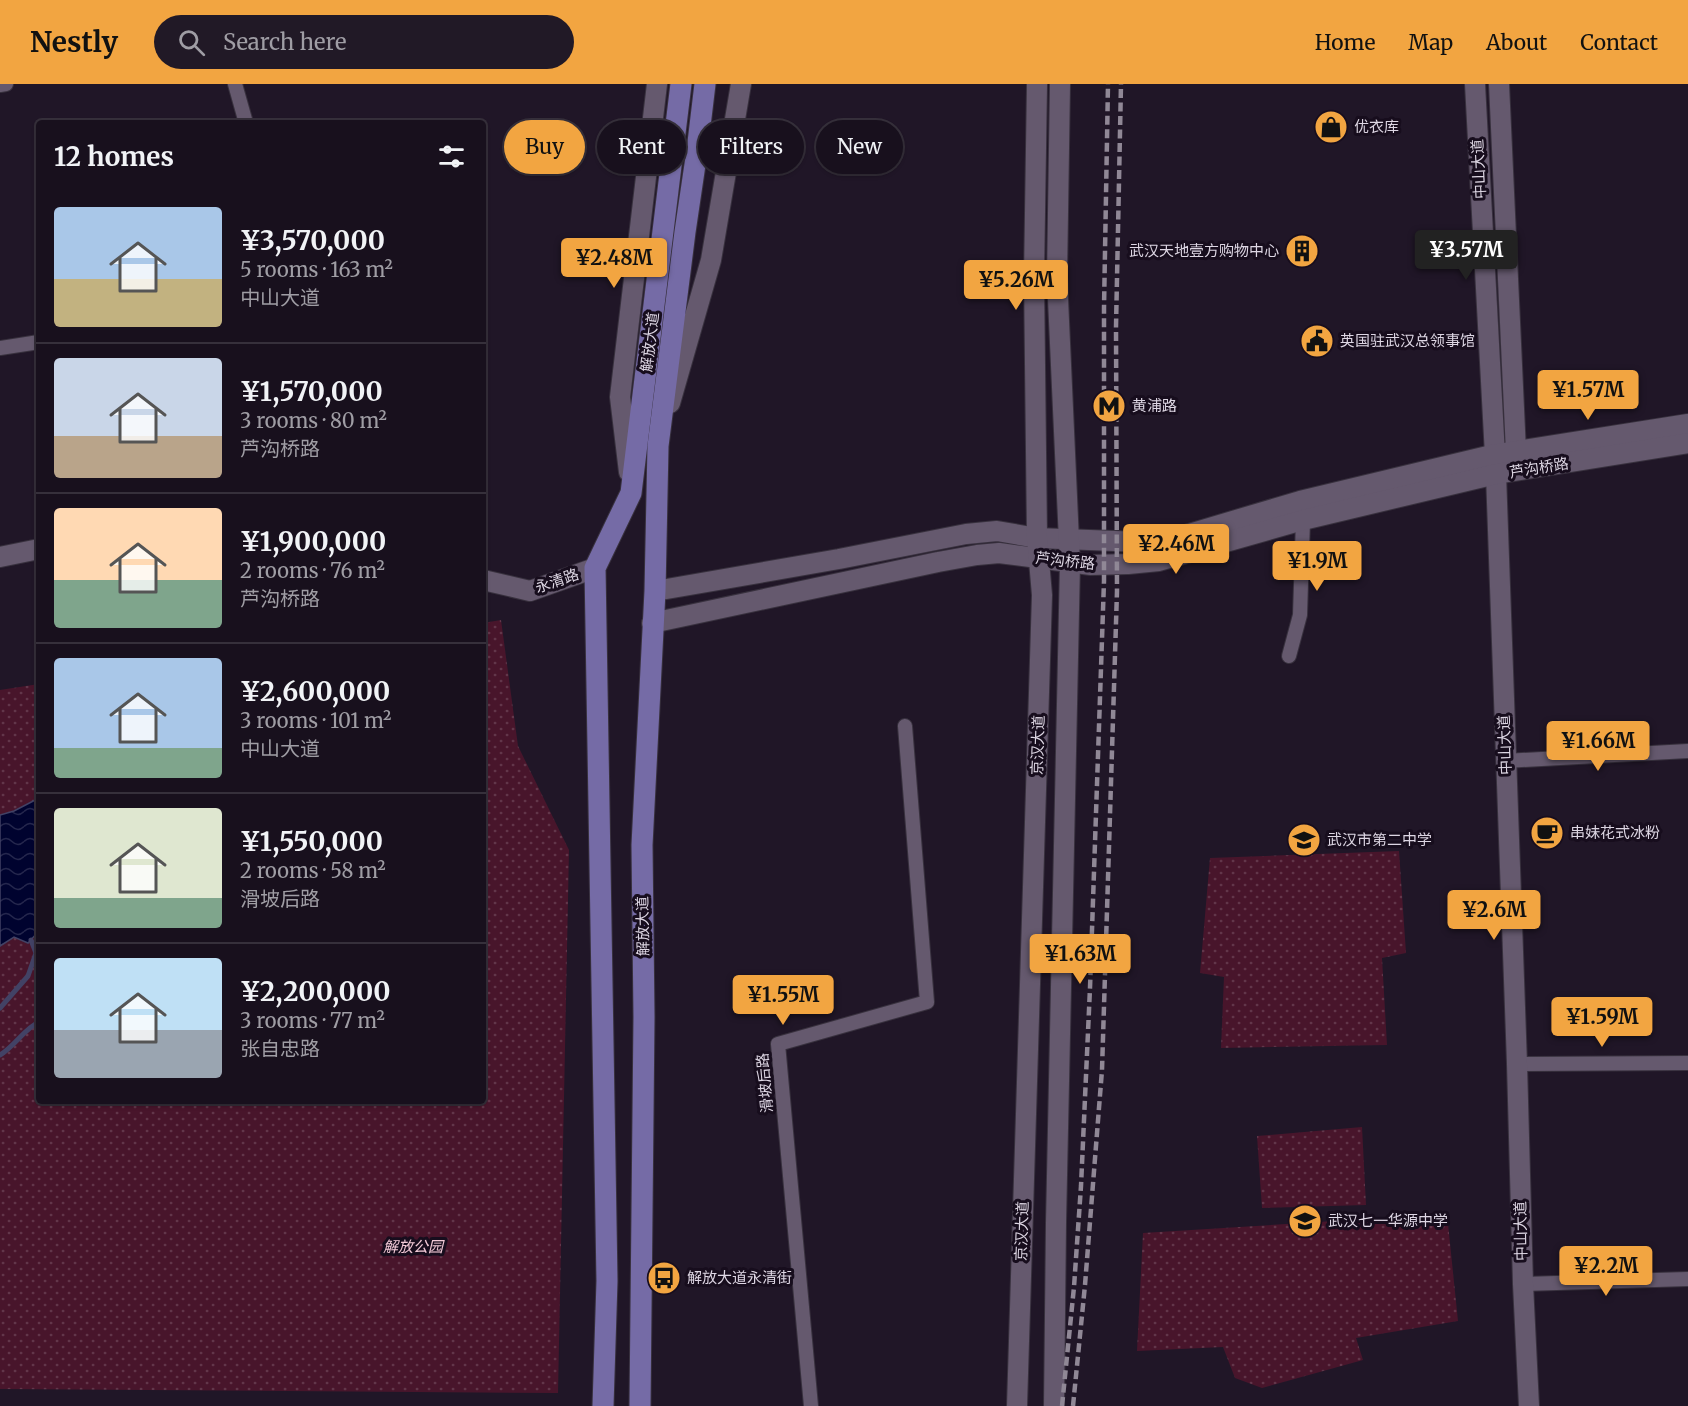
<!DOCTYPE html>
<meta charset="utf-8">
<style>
:root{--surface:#18101d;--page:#211926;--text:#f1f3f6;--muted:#9f9da4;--line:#36303b;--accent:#f2a541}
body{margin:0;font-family:Merriweather,"Noto Sans SC",serif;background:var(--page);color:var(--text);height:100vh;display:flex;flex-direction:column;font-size:22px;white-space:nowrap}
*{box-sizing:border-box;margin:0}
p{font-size:20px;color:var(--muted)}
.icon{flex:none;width:33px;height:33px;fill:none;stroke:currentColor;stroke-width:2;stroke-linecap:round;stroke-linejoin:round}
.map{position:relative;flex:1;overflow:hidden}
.drawer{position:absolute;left:36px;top:36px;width:450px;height:984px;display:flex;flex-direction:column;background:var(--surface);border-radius:6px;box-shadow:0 2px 4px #0004,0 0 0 2px var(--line)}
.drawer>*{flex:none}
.hud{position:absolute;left:504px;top:36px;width:570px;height:54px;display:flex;gap:12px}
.price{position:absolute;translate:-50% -51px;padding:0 14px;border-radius:6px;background:var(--accent);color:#111;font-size:20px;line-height:39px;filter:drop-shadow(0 2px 3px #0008)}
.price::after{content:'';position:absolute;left:50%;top:36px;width:18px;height:14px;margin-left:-9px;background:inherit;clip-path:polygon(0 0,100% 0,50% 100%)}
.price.selected{background:#222;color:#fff}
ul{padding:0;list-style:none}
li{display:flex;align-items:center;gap:18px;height:150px;padding:0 18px}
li+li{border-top:2px solid var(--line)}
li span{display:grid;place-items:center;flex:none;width:168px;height:120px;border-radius:6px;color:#555}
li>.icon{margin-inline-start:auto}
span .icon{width:72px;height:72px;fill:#fffc;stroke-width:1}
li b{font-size:26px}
h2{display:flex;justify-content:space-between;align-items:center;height:72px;padding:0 18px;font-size:26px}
.pill{padding:0 21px;border-radius:27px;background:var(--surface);box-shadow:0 2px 4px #0004,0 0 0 2px var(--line);font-size:21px;line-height:54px}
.pill.selected{background:var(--accent);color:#111}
header{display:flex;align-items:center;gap:36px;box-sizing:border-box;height:84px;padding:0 30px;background:var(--accent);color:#111}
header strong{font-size:28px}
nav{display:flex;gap:33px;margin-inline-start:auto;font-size:21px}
.search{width:420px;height:54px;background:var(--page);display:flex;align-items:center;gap:15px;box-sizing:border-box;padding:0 21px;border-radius:33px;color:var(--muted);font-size:22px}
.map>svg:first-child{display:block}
</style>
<header>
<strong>Nestly</strong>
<div class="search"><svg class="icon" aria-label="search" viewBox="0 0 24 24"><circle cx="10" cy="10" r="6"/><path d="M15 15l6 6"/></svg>Search here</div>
<nav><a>Home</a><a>Map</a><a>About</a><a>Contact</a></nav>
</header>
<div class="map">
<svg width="1688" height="1322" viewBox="0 0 1688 1322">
<defs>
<pattern id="park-dots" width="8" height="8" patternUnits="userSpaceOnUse" patternTransform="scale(1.5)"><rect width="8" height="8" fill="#48152b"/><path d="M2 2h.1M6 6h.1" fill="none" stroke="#62364a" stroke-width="1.8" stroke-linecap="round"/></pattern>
<pattern id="water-waves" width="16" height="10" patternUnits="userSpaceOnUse" patternTransform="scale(1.5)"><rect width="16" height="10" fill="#00032f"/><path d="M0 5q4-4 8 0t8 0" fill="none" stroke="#25274d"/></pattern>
</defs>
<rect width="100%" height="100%" fill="#201627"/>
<!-- park -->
<g fill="url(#park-dots)">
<polygon points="501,536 518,662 569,766 558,1309 0,1305 0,606 39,600 39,1017 483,1017 483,539"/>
<polygon points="1399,767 1406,869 1382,874 1387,961 1221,964 1224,893 1200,889 1210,774"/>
<polygon points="1362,1043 1366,1121 1262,1124 1257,1052"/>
<polygon points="1447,1130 1458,1237 1356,1254 1363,1276 1262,1304 1235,1294 1223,1263 1137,1267 1143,1149"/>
</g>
<!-- water -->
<polygon fill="url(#water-waves)" stroke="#424265" stroke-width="1.5" points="39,714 39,847 28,859 14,853 0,862 0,731 14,727"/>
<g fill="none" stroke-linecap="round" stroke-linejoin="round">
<!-- stream -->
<g stroke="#424265" stroke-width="5">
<polyline points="0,924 28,892 36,869 31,856"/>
<path d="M0,971C15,962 24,945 39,938"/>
</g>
<!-- street casing -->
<g stroke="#38313e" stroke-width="16">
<g id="street">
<polyline points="235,0 246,39"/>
<polyline points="0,1 6,0"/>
<polyline points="0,264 39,258"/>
<polyline points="1289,572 1300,531 1303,436"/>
<polyline points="1505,677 1688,667"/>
<polyline points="1517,980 1688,979"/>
<polyline points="1523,1200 1688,1195"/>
<polyline points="811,1322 778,960 927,918 905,642"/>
</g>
</g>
<!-- secondary casing -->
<g stroke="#38313e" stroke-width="22">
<g id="secondary">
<polyline points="1475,0 1496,390 1517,980 1523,1200 1529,1322"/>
<polyline points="1499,0 1516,368 1513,379"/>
<polyline points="670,319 711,176 741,0"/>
<polyline points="629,388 620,313 657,0"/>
<polyline points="0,473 39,465"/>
<polyline points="483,496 530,507 595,484"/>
<polyline points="655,507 839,475 966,450 997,447 1037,454 1141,458 1179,453 1300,417 1492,371 1688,340"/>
<polyline points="652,539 938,478 977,471 999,469 1091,481 1128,480 1159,477 1303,436 1496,390 1688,359"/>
<polyline points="1017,1322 1042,511 1037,454 1034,193 1037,0"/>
<polyline points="1054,1322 1056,1139 1070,479 1057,193 1060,0"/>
</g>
</g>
<!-- primary casing -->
<g stroke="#38313e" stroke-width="23">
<g id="primary">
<polyline points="603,1322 607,1197 595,484 631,409 681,0"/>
<polyline points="640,1322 644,933 642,761 655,507 658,362 685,148 697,67 705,0"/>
</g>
</g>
<!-- street -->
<use href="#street" stroke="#65596e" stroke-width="14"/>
<!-- secondary -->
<use href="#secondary" stroke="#65596e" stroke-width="20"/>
<!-- primary -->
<use href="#primary" stroke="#756ba6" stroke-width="21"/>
<!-- rail -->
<g stroke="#908896" stroke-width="4.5" stroke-dasharray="9 4.5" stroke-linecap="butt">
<polyline points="1062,1322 1074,1203 1081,1102 1090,904 1104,497 1104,224 1108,0"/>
<polyline points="1073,1322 1085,1201 1102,986 1117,507 1116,243 1121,0"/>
</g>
</g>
<!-- icons -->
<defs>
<g id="shop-disc" transform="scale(1.725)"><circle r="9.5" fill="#f2a541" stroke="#170d1d"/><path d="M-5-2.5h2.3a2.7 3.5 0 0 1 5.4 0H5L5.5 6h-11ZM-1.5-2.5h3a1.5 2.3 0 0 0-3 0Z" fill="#111"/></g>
<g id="building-disc" transform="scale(1.725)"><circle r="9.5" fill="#f2a541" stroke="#170d1d"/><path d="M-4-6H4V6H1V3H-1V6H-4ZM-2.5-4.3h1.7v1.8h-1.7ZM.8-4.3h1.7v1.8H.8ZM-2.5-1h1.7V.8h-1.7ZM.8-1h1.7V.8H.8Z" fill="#111"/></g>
<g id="civic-disc" transform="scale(1.725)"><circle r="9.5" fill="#f2a541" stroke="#170d1d"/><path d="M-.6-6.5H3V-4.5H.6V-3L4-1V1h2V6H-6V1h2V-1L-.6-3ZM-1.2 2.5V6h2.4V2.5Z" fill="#111"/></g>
<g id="metro-disc" transform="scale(1.725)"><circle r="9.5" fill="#f2a541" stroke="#170d1d"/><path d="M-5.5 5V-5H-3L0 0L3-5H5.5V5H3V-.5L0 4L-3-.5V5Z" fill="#111"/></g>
<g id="cafe-disc" transform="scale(1.725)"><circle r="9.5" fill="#f2a541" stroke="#170d1d"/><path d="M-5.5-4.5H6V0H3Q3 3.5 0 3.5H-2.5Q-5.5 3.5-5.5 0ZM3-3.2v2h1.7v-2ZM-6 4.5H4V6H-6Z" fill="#111"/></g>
<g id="school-disc" transform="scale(1.725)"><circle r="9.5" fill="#f2a541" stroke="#170d1d"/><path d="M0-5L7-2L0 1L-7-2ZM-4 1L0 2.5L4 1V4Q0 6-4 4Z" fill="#111"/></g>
<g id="bus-disc" transform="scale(1.725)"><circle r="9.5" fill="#f2a541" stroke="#170d1d"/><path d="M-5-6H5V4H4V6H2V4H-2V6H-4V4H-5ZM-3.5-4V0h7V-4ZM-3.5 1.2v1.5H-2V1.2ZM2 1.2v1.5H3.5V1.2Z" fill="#111"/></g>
</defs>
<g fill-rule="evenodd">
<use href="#shop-disc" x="1331" y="43"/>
<use href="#building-disc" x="1302" y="167"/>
<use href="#civic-disc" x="1317" y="257"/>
<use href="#metro-disc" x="1109" y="322"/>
<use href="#cafe-disc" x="1547" y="749"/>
<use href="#school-disc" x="1304" y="756"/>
<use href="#school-disc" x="1305" y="1137"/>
<use href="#bus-disc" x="664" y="1194"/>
</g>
<g text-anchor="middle" stroke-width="6" stroke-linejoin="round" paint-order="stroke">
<!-- poi labels -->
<g font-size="15" fill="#ddd6e3" stroke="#170d1d" text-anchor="start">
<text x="1354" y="48">优衣库</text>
<text x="1279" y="172" text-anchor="end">武汉天地壹方购物中心</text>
<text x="1340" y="262">英国驻武汉总领事馆</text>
<text x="1132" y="327">黄浦路</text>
<text x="1570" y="754">串妹花式冰粉</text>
<text x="1327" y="761">武汉市第二中学</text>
<text x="1328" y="1142">武汉七一华源中学</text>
<text x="687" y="1199">解放大道永清街</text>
</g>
<!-- street labels -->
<g font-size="15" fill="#ddd6e3" stroke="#170d1d">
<text transform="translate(1479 85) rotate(-93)" y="5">中山大道</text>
<text transform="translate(650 258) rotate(-83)" y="5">解放大道</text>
<text transform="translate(1539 384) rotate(-9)" y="5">芦沟桥路</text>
<text transform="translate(1065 477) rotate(6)" y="5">芦沟桥路</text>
<text transform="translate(557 497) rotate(-19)" y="5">永清路</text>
<text transform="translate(1038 661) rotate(-88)" y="5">京汉大道</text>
<text transform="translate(1505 661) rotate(-92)" y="5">中山大道</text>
<text transform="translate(643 842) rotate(-91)" y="5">解放大道</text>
<text transform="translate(765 999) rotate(-95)" y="5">滑坡后路</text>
<text transform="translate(1022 1147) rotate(-88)" y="5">京汉大道</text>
<text transform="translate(1521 1147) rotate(-91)" y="5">中山大道</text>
</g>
<!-- park labels -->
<g font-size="15" font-style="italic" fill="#f4cbd8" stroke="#170d1d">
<text x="413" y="1168">解放公园</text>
</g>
</g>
</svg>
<b class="price selected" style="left:1466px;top:197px">¥3.57M</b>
<b class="price" style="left:614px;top:205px">¥2.48M</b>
<b class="price" style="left:1016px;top:227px">¥5.26M</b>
<b class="price" style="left:1588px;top:337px">¥1.57M</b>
<b class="price" style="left:1176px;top:491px">¥2.46M</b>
<b class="price" style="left:1317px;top:508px">¥1.9M</b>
<b class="price" style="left:1598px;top:688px">¥1.66M</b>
<b class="price" style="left:1494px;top:857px">¥2.6M</b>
<b class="price" style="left:1080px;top:901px">¥1.63M</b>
<b class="price" style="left:783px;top:942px">¥1.55M</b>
<b class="price" style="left:1602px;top:964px">¥1.59M</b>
<b class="price" style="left:1606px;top:1213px">¥2.2M</b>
<div class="hud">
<a class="pill selected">Buy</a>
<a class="pill">Rent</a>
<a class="pill">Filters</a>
<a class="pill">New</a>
</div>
<section class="drawer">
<h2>12 homes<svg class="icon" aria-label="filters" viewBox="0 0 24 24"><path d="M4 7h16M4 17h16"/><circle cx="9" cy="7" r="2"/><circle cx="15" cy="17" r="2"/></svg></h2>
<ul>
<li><span style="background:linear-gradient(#a9c7e8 60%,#c2b280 0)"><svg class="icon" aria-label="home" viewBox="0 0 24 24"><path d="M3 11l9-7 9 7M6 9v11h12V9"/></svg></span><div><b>¥3,570,000</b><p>5 rooms · 163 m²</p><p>中山大道</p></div></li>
<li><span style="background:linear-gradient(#c9d6e8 65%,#b9a48a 0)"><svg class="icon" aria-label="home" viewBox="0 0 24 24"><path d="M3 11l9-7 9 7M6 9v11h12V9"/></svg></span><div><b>¥1,570,000</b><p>3 rooms · 80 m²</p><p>芦沟桥路</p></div></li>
<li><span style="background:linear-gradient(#ffd9b3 60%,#7fa58c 0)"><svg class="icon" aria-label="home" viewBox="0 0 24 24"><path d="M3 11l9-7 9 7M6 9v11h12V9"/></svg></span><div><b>¥1,900,000</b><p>2 rooms · 76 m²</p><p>芦沟桥路</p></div></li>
<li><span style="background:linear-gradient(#a9c7e8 75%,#7fa58c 0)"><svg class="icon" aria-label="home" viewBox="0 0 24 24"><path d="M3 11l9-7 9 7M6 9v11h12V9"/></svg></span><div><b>¥2,600,000</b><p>3 rooms · 101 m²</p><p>中山大道</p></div></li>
<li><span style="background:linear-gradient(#dfe7d0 75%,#7fa58c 0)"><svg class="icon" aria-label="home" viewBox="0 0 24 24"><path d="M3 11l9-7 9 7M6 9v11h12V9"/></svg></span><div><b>¥1,550,000</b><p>2 rooms · 58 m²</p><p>滑坡后路</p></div></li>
<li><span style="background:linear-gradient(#bfe0f5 60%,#9aa5b1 0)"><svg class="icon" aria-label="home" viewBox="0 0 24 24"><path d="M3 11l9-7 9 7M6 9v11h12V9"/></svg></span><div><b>¥2,200,000</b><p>3 rooms · 77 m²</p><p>张自忠路</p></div></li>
</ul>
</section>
</div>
